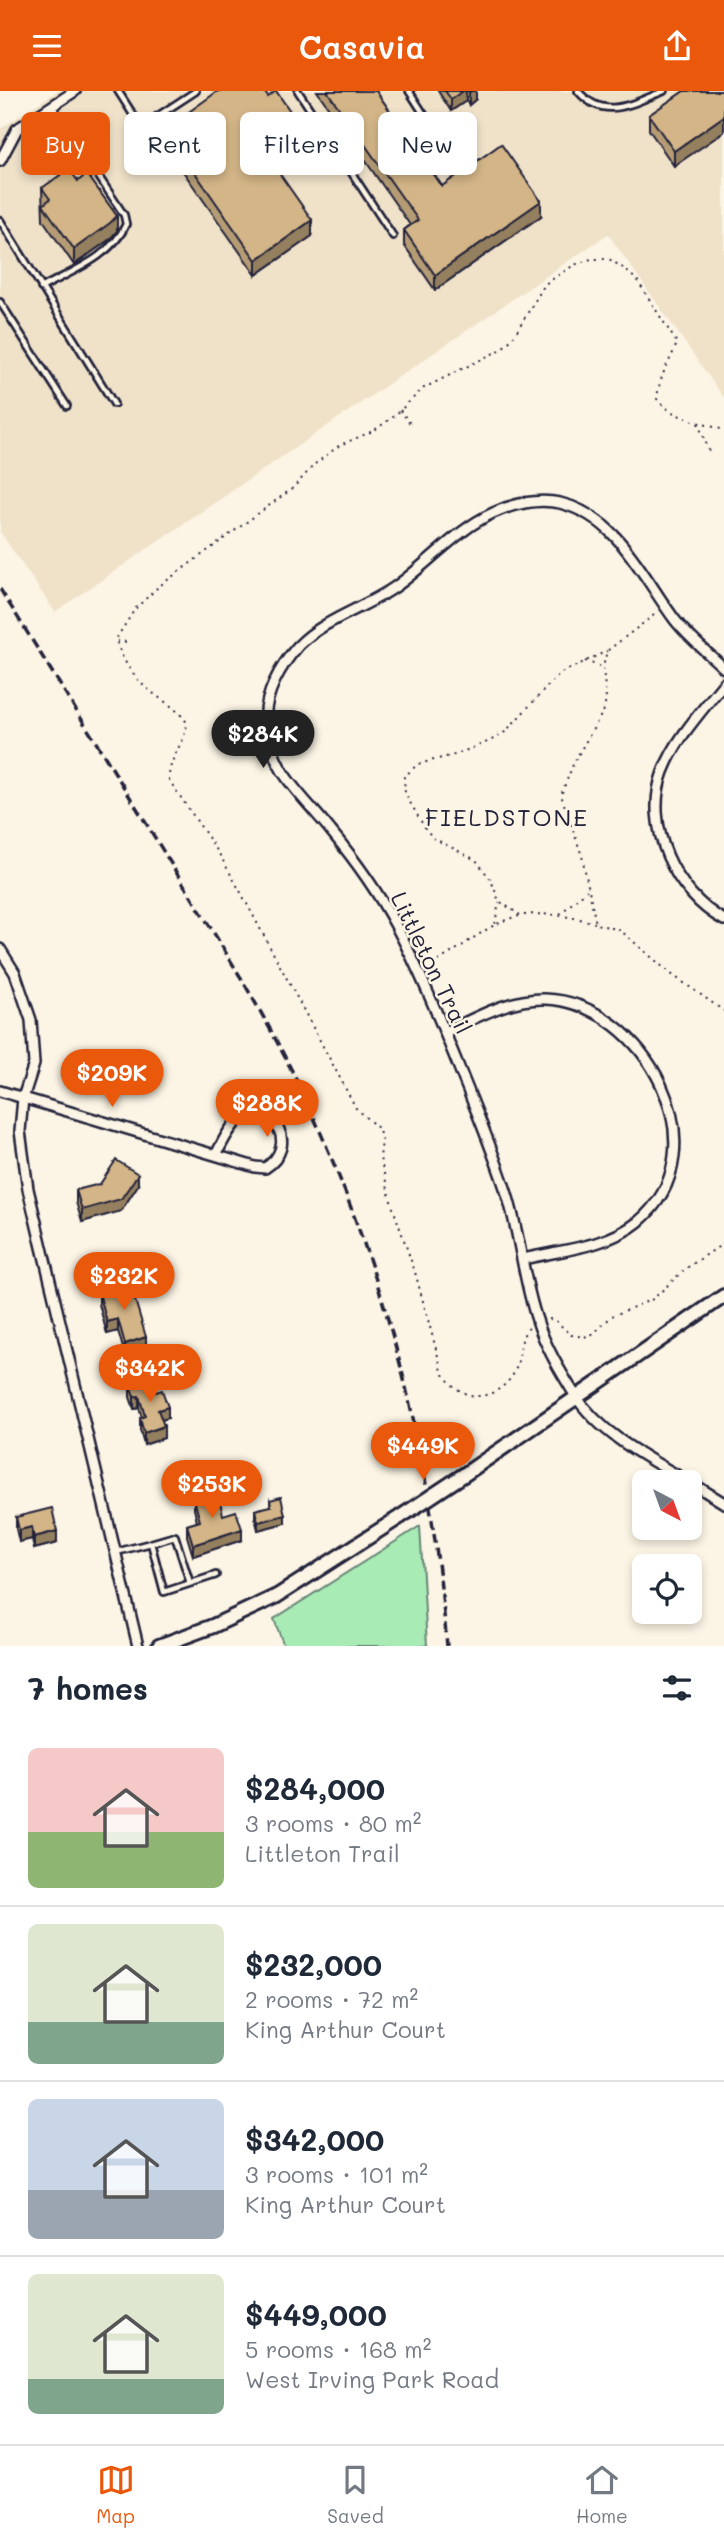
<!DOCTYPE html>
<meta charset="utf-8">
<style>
:root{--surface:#fff;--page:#f6f6f7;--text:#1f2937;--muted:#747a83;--line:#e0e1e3;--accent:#ea580c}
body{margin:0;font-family:Mali,sans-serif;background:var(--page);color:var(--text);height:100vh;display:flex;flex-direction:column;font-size:26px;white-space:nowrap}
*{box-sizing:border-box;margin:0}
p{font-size:23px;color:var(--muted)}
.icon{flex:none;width:38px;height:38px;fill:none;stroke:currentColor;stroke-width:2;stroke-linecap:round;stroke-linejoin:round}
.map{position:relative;height:1555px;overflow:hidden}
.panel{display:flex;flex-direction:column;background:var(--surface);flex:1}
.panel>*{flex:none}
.top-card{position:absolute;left:21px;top:21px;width:682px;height:63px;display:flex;gap:14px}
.needle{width:46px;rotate:139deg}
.tools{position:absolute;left:632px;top:1379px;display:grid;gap:14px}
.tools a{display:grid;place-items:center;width:70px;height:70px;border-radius:10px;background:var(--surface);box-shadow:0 4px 10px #0003;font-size:35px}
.price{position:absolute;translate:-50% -60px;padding:0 16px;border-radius:24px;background:var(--accent);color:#fff;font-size:23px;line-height:46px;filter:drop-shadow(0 2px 4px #0008)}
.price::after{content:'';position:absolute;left:50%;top:42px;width:21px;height:16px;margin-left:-10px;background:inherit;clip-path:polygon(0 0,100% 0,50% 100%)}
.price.on{background:#222;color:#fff}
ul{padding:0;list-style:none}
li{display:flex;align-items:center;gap:21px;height:175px;padding:0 28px}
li+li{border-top:2px solid var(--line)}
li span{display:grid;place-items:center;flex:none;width:196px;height:140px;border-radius:10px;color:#555}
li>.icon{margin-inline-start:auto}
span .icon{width:84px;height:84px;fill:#fffc;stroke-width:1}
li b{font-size:30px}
h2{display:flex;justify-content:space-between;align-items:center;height:84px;padding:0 28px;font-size:30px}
.tag{padding:0 24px;border-radius:10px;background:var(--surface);box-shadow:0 4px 10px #0003;font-size:24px;line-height:63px}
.tag.on{background:var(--accent);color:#fff}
header{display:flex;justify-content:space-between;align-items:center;height:91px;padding:0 28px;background:var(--accent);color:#fff;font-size:32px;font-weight:600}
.tab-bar{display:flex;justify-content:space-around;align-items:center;height:98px;border-top:2px solid var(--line);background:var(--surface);font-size:19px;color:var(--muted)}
.tab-bar a{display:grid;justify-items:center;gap:4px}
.tab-bar .on{color:var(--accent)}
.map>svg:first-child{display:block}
</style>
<header><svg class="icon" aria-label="menu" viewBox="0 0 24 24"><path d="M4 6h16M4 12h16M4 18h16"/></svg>Casavia<svg class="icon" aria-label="share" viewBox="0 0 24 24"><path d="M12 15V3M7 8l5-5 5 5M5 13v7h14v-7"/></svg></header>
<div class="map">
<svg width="724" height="1555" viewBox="0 0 724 1555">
<rect width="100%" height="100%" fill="#fcf5e5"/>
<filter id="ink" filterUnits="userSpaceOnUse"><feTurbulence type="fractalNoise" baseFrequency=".0143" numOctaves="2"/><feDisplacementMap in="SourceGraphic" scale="14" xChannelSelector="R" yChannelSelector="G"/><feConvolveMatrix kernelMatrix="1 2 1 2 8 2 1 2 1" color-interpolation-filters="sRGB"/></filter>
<g filter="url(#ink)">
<!-- built -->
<polygon fill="#f0e2c9" points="57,0 724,0 724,307 608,143 55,521 0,441 0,38"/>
<!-- green -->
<polygon fill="#a9ebb4" stroke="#668678" stroke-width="2" points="420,1435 427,1555 284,1555 274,1528"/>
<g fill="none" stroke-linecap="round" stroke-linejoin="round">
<!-- lane casing -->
<g stroke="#22223b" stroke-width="10">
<g id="lane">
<polyline points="118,0 141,36 196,0"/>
<polyline points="298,0 393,145"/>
<polyline points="409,0 456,73"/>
<path d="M578,0C604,31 633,12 664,0"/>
<polyline points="0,129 114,313"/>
<path d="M41,197C70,181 113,165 126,133L124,124L53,16"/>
<polyline points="0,211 67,315"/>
<polyline points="151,1452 175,1445 190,1492"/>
<polyline points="116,1461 151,1452 164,1501 216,1484"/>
</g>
</g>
<!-- street casing -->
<g stroke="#22223b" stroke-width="14">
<g id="street">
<polyline points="0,70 17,38 75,0"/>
<path d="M724,592C702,620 676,647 663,681C643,734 675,803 724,829"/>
<polyline points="0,858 15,882 31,929 34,973 23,1007 20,1040 28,1098 138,1555"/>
<path d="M445,941C476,927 509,907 545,908C645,911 724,1060 638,1131C607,1156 561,1159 523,1168"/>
<path d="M0,1000L255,1076L265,1077C300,1055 273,1012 245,1025C232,1030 222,1052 216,1064"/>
<path d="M689,1391C649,1368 601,1344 575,1304C560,1280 545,1255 537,1229C523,1188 520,1144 507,1103C493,1059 475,1017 458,974C439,927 420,880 396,835C378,801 355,769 331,740C301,702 272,683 266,631C263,605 281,574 298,555C324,528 365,517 395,496C428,473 456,439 493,422C512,413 538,407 560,412C618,426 642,485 675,529C689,547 707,561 724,577"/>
<polyline points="690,1391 724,1412"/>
</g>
</g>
<!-- secondary casing -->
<g stroke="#22223b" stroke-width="18">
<g id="secondary">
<polyline points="465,1383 724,1205"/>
<polyline points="159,1555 213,1535 277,1505 400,1426"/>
</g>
</g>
<!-- path -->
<g stroke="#22223b" stroke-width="2" stroke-dasharray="2 5" stroke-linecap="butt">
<polyline points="400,319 412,335"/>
<polyline points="698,332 709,360"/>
<polyline points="654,524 607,560 603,576 606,608 604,619 574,671 561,704 582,765 596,833 620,839 671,883 724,920"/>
<polyline points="117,550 130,551"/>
<polyline points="585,570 602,576"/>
<polyline points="560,823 587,799"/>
<polyline points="520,824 499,810 491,789 476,769 433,747 425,737 405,703 404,686 418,673 454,664 490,650 505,641 559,583 607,560"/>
<polyline points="495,833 499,811"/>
<path d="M432,873C461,859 487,832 519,825C539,820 576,826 595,832"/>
<polyline points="549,1228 555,1229 571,1244 584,1246 593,1243 612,1225 653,1208 685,1178 724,1152"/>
<path d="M529,1237C517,1246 523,1273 510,1288C488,1314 458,1309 442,1280L415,1181L392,1114L380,1067L382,1049L378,1037L357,1019L239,798L218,761L169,689C168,667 185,653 187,632C178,617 162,610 149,599C133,587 121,567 116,548L135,518L158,496L293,397L315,373L340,354L373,340L392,327L424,297L500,259L512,248L545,193L574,174L591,168H609L623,177L637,189L677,252C669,274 660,281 657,308C672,327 702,332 724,339"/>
</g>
<!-- lane -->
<use href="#lane" stroke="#fcf5e5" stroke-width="4.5"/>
<!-- street -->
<use href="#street" stroke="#fcf5e5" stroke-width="9"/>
<!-- secondary -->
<use href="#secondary" stroke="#fcf5e5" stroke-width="12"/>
<!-- rail -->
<path stroke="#22223b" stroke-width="3.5" stroke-dasharray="10 5" stroke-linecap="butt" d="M0,498C59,592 118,686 176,781C222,855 269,929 306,1009C388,1187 430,1361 447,1555"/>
<!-- secondary-bridge casing -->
<g stroke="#22223b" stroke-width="18" stroke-linecap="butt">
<polyline id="secondary-bridge" points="400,1426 465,1383"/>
</g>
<!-- secondary-bridge -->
<use href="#secondary-bridge" stroke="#fcf5e5" stroke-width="12"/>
</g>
<!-- wall -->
<g fill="#b59c74" stroke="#22223b" stroke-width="2">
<polygon points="317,0 376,0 442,95 541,125 435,199 404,154 404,139 410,134"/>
<polygon points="438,0 476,0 476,8 469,14 466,10 451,20"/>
<polygon points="684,0 674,75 649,39 649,24"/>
<polygon points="186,23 306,59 277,79 312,145 256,184 182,79 182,63 196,53 186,38"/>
<polygon points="42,97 117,140 110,148 74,174 43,129"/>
<polygon points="138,1094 121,1120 82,1131 76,1111 76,1099"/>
<polygon points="99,1202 146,1258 125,1264 118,1240 107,1243 99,1213"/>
<polygon points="130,1294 156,1301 168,1327 162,1329 164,1347 144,1354 140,1339 140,1327 142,1327 139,1317 134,1318 130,1306"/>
<polygon points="194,1408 223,1424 242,1449 193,1465 187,1445 187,1434 197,1431 194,1418"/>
<polygon points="270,1409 285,1432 258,1439 255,1427 255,1419 270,1415"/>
<polygon points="16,1426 57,1452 34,1458 32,1448 19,1451 16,1438"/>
</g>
<!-- shaded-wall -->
<g fill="#947f5e" stroke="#22223b" stroke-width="2">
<polygon points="463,0 466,0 466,10 451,20 451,8"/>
<polygon points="471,0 476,0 476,8 469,14 469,2"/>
<polygon points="724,25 724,41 674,75 674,60"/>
<polygon points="306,43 306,59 270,84 270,69"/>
<polygon points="541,110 541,125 435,199 435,184"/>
<polygon points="117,125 117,140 110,148 74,174 74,158"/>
<polygon points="312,129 312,145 256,184 256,169"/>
<polygon points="138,1083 138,1094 121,1120 82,1131 82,1119"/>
<polygon points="118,1228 118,1240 107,1243 107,1231"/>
<polygon points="146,1246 146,1258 125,1264 125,1253"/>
<polygon points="139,1305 139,1317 134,1318 134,1306"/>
<polygon points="168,1316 168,1327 158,1330 158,1319"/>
<polygon points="164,1335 164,1347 144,1354 144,1342"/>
<polygon points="285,1424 285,1432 258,1439 258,1431"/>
<polygon points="32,1436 32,1448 19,1451 19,1439"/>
<polygon points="242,1438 242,1449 193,1465 193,1454"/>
<polygon points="57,1440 57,1452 34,1458 34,1446"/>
</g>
<!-- building -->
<g fill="#d3b587" stroke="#22223b" stroke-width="2">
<polygon points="218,0 264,0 268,6 276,0 306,43 270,69 312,129 256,169 182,63 204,48 186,23"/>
<polygon points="327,0 376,0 442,95 501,53 541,110 435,184 404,139 418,129"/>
<polygon points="445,0 463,0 451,8"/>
<polygon points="684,0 724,0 724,25 674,60 649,24"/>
<polygon points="69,78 78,90 87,83 117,125 110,132 74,158 43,114 50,108 42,97"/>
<polygon points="116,1069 138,1083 121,1108 82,1119 76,1099 100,1093"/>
<polygon points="130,1192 146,1246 125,1253 118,1228 107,1231 99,1202"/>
<polygon points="151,1287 156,1301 162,1299 168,1316 158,1319 164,1335 144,1342 140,1327 145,1325 139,1305 134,1306 130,1294"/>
<polygon points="218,1402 223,1424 236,1420 242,1438 193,1454 187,1434 200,1430 194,1408"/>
<polygon points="281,1406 285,1424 258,1431 255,1419 271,1415 270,1409"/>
<polygon points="52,1417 57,1440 34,1446 32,1436 19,1439 16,1426"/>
</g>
</g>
<g text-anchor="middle" stroke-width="5" stroke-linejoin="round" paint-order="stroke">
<!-- street labels -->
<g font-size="23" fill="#22223b" stroke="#fcf5e5">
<text transform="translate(431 872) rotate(64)" y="8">Littleton Trail</text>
</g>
<!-- neighbourhood labels -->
<g font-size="24" letter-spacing="2" fill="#22223b" stroke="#fcf5e5">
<text x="507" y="735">FIELDSTONE</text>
</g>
</g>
</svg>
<div class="tools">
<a><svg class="needle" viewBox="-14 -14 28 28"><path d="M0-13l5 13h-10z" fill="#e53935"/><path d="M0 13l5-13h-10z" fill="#747a83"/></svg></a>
<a><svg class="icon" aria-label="locate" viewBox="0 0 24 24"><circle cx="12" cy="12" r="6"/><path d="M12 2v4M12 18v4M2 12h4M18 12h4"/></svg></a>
</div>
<b class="price on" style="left:263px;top:679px">$284K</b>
<b class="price" style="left:112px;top:1018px">$209K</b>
<b class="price" style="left:267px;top:1048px">$288K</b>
<b class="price" style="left:124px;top:1221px">$232K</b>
<b class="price" style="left:150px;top:1313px">$342K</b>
<b class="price" style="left:423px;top:1391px">$449K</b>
<b class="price" style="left:212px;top:1429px">$253K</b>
<div class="top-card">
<a class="tag on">Buy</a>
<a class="tag">Rent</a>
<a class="tag">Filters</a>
<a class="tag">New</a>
</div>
</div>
<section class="panel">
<h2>7 homes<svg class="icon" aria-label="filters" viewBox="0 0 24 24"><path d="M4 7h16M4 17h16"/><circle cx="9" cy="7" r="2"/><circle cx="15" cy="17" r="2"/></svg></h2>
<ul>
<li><span style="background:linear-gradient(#f6c9c9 60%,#8fb573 0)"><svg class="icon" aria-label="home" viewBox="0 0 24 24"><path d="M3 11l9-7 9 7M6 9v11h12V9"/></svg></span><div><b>$284,000</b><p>3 rooms · 80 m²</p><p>Littleton Trail</p></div></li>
<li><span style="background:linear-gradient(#dfe7d0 70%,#7fa58c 0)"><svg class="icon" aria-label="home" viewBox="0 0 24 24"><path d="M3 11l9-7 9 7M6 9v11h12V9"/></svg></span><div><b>$232,000</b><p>2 rooms · 72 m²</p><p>King Arthur Court</p></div></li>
<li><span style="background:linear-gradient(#c9d6e8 65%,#9aa5b1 0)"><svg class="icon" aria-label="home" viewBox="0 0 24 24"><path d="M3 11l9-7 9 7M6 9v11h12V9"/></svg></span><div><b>$342,000</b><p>3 rooms · 101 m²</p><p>King Arthur Court</p></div></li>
<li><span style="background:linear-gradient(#dfe7d0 75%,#7fa58c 0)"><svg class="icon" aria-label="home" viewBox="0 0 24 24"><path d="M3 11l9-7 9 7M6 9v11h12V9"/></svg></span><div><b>$449,000</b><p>5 rooms · 168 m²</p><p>West Irving Park Road</p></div></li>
</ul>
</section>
<nav class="tab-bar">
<a class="on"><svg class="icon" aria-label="map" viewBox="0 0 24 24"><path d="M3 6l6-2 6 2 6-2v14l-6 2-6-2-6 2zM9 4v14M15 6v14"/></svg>Map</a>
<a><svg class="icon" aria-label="saved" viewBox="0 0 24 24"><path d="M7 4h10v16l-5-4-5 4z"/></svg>Saved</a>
<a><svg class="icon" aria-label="home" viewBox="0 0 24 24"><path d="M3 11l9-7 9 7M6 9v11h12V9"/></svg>Home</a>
</nav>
